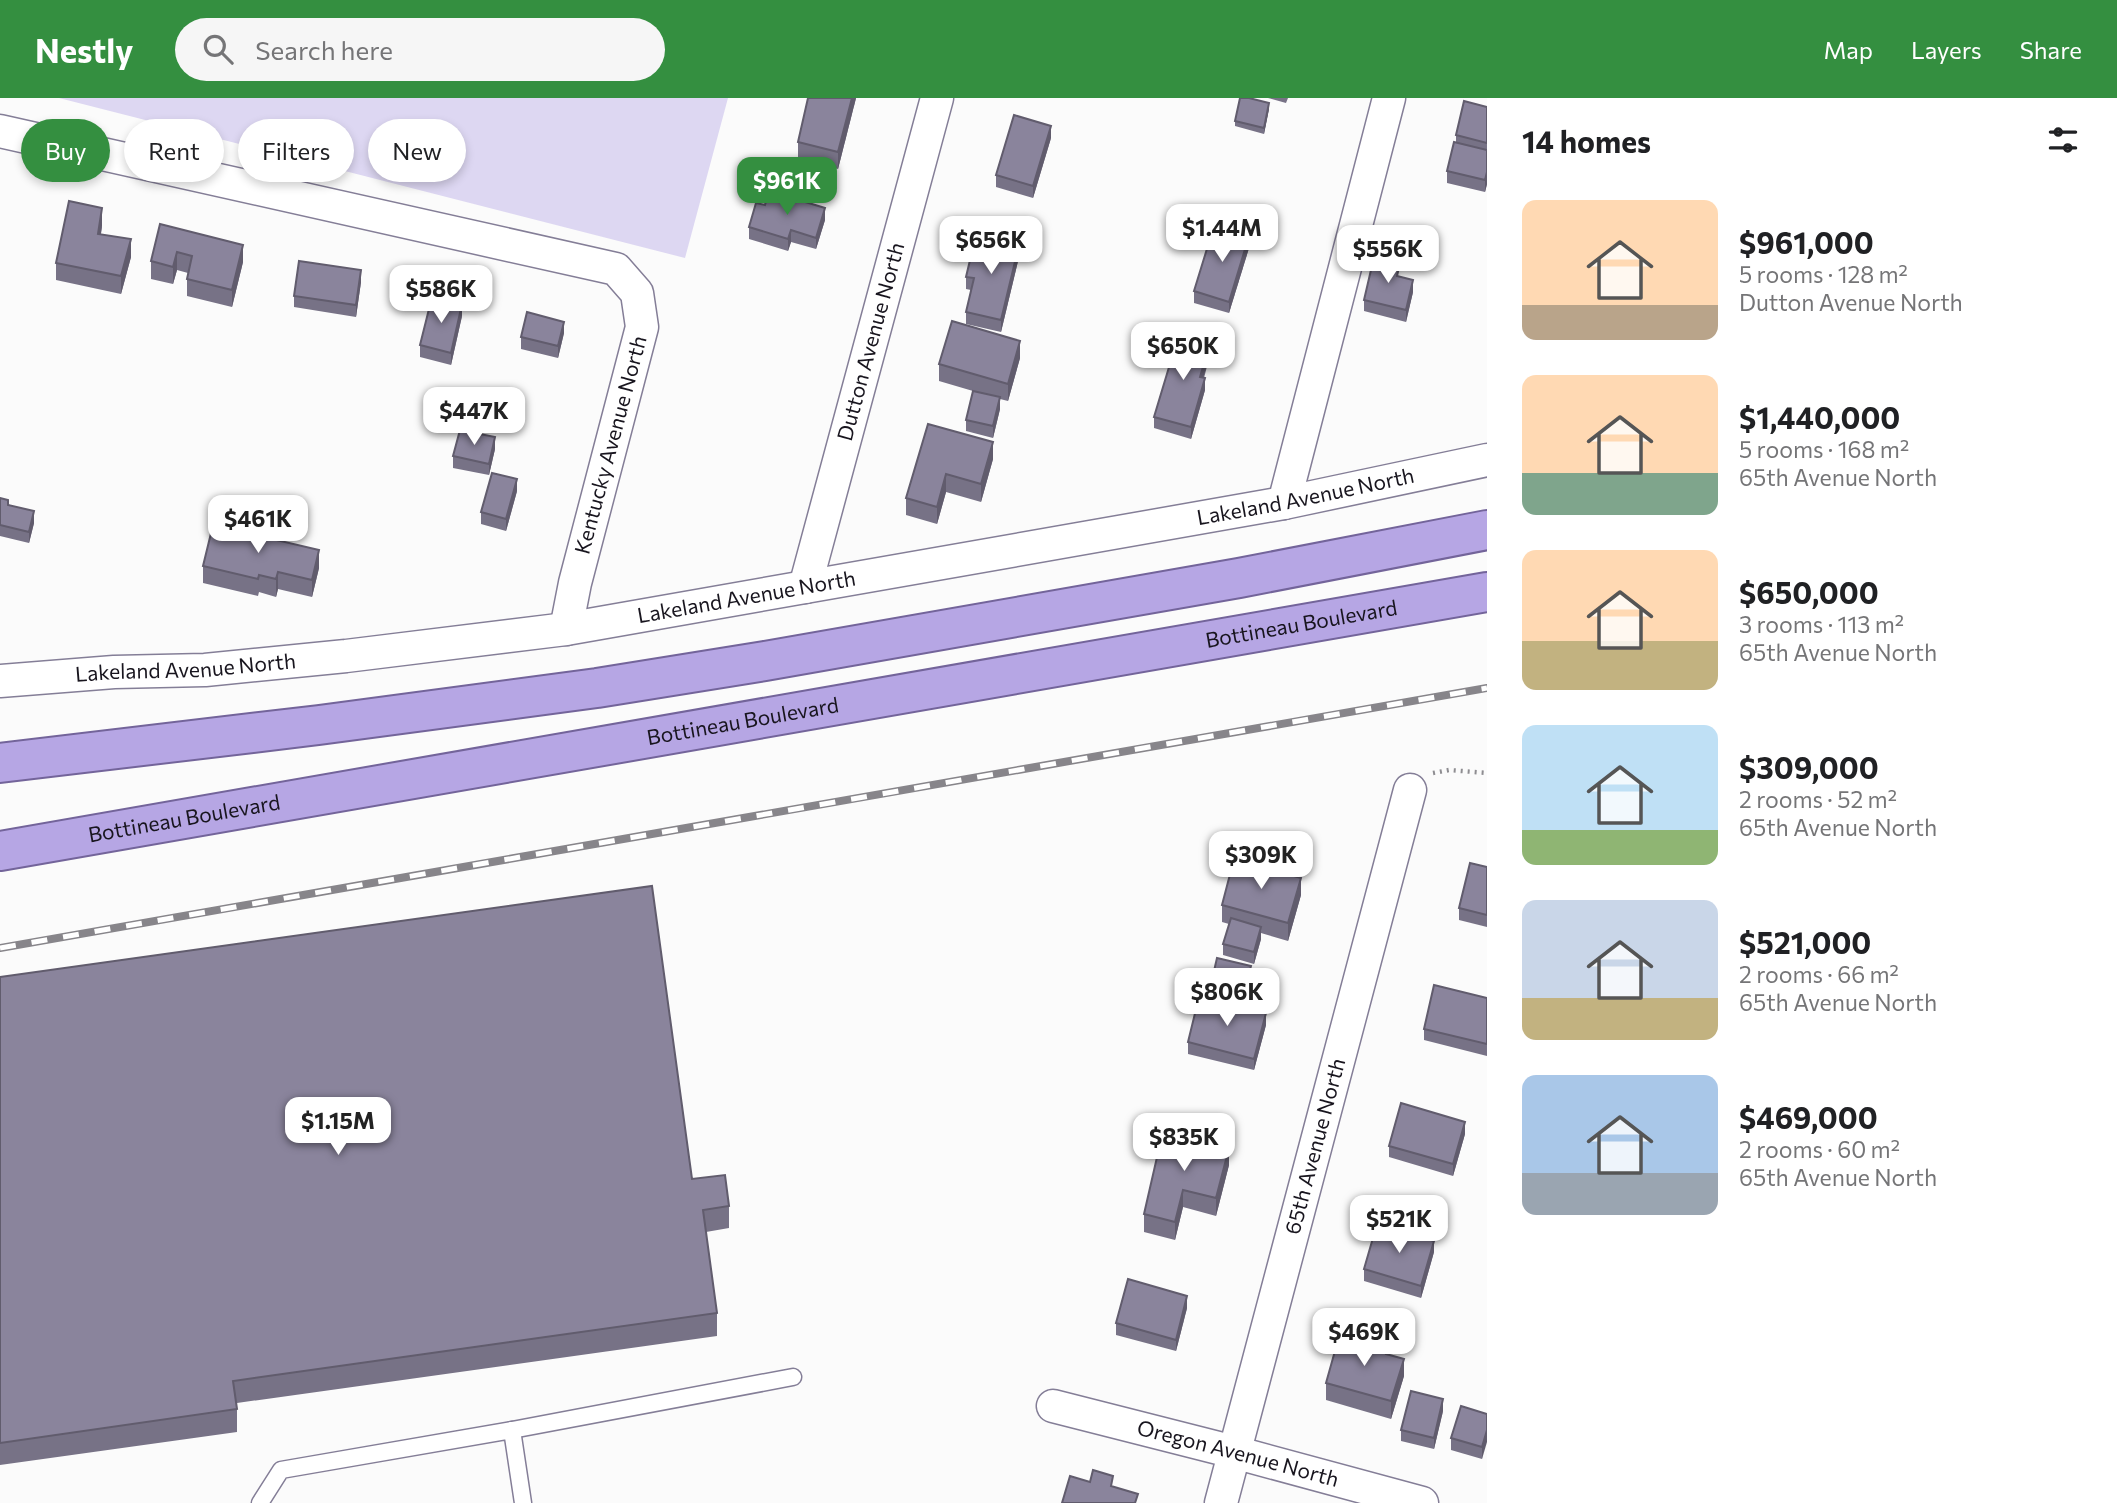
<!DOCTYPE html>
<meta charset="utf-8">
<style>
:root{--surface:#fff;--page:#f6f6f6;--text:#202124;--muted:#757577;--accent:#348f40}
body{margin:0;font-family:Commissioner,sans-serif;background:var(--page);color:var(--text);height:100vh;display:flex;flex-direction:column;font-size:26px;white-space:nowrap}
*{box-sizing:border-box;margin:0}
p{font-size:23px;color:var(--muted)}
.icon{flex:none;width:38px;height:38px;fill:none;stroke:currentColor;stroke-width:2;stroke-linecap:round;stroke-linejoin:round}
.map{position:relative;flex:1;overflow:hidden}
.details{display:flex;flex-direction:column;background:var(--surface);width:630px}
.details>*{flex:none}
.top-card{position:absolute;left:21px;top:21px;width:665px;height:63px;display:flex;gap:14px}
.price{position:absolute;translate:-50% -60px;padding:0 16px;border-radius:14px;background:#fff;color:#222;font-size:23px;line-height:46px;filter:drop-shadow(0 2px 4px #0008)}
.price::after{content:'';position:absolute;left:50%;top:42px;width:21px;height:16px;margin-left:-10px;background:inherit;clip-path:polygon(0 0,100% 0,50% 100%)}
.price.selected{background:var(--accent);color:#fff}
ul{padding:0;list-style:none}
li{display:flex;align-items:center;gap:21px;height:175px;padding:0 35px}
li span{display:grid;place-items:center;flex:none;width:196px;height:140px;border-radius:14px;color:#555}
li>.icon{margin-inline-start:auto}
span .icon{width:84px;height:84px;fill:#fffc;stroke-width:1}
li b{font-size:30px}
h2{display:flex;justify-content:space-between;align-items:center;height:84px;padding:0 35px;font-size:30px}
.chip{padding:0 24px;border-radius:32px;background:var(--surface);box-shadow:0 4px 10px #0003;font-size:24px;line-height:63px}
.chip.selected{background:var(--accent);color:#fff}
header{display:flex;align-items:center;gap:42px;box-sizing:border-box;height:98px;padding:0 35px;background:var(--accent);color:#fff}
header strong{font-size:33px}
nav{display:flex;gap:38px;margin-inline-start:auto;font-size:24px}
.search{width:490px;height:63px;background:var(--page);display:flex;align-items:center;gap:18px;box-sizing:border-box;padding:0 24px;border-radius:38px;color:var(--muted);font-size:26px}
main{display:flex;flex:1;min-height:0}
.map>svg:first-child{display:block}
</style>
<header>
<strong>Nestly</strong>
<div class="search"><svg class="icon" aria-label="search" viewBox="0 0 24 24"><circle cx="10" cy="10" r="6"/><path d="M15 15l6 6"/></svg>Search here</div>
<nav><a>Map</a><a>Layers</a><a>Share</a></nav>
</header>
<main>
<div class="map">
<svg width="1487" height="1405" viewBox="0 0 1487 1405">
<rect width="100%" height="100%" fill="#fbfbfb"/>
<!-- green -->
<polygon fill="#ddd7f2" points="59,0 728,0 685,160"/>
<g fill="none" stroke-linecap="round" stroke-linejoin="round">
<!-- service casing -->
<g stroke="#847e97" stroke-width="19">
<g id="service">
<polyline points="512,1332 793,1279"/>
<polyline points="260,1405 281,1372 512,1332 523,1405"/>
</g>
</g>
<!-- minor casing -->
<g stroke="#847e97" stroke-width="35">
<g id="minor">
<polyline points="0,33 616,171 637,195 642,229 575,485 566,531"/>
<polyline points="1284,405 1389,0"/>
<path id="s1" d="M805,489L937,0"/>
<path id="s2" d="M0,583L114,574L205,572L346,558L566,531L1284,405L1487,362"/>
<path id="s3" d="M1053,1308L1234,1354L1422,1405"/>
<path id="s4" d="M1221,1405L1410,692"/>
</g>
</g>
<!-- trunk casing -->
<g stroke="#73649a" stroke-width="42">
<g id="trunk">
<polyline points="0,665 319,627 597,590 765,563 1239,480 1487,432"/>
<path id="s5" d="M0,753L1487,494"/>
</g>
</g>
<!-- path -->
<polyline stroke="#8e8d91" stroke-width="4.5" stroke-dasharray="2 5" stroke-linecap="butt" points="1433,675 1449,672 1487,675"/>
<!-- service -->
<use href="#service" stroke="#fff" stroke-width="16"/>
<!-- minor -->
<use href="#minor" stroke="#fff" stroke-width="32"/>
<!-- trunk -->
<use href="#trunk" stroke="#b6a6e4" stroke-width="38"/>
<!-- rail casing -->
<g stroke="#87858a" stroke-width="8">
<polyline id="rail" points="0,850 1487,590"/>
</g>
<!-- rail -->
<use href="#rail" stroke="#fff" stroke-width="5" stroke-dasharray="16" stroke-linecap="butt"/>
</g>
<!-- wall -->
<g fill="#777286">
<polygon points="808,0 856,0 838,71 798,61 798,44"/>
<polygon points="1268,0 1288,0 1286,5"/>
<polygon points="1487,9 1487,86 1485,94 1447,85 1447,73 1456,45 1456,37"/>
<polygon points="1269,11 1264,36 1235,28 1235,23"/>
<polygon points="1051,40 1033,100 996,89 996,77"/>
<polygon points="825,122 816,151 791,144 788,153 749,141 749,129"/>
<polygon points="160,126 243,164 232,209 187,198 187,181 188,175 177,172 173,186 151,181 151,163"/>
<polygon points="102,128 101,136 131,159 121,196 56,182 56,165"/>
<polygon points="1249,150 1229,215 1194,205 1194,193"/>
<polygon points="1019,159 1001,234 966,226 966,214 971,192 966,191 966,179"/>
<polygon points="361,184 356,219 294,209 294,198"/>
<polygon points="1413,194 1406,224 1364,213 1364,202"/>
<polygon points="462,218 451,267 420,259 420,247"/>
<polygon points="564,235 558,260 521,251 521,239"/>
<polygon points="1210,257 1204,280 1205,292 1191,341 1154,330 1154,319"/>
<polygon points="1020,260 1008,303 1000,301 1000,311 993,340 966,333 966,322 973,293 939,283 939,266"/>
<polygon points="928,326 993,361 981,404 946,394 937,426 906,417 906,400"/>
<polygon points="495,351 489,377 453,370 453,358"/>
<polygon points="517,393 506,433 481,426 481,414"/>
<polygon points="0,400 34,425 29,445 0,438"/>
<polygon points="203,468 319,470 312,499 278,491 276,499 259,494 258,498 203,485"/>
<polygon points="1487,769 1487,829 1459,822 1459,810"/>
<polygon points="1301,797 1288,843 1261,835 1261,841 1254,866 1223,857 1223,846 1229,826 1222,824 1222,807"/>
<polygon points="0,879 692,1081 729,1108 729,1130 706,1134 717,1215 717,1238 237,1305 237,1334 0,1367"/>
<polygon points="1251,880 1244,906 1211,898 1211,886"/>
<polygon points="1487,900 1487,958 1424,942 1424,931"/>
<polygon points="1266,927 1254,972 1188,956 1188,944"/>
<polygon points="1205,1031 1202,1043 1229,1067 1216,1118 1183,1109 1175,1142 1144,1134 1144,1116 1168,1034"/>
<polygon points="1465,1036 1453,1078 1389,1059 1389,1048"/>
<polygon points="1434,1154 1421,1200 1364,1183 1364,1171"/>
<polygon points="1187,1210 1176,1253 1116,1237 1116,1225"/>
<polygon points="1388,1256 1404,1278 1391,1321 1326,1302 1326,1285"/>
<polygon points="1443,1313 1434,1351 1401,1343 1401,1332"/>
<polygon points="1487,1316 1482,1361 1451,1352 1451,1340"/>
</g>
<!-- shaded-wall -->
<g fill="#615c6d">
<polygon points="852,0 856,0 838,71 838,54"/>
<polygon points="1269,5 1269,11 1264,36 1264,30"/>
<polygon points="1051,28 1051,40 1033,100 1033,88"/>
<polygon points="1487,74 1487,86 1485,94 1485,82"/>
<polygon points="102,110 102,128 98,153 98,136"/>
<polygon points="825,110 825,122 816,151 816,140"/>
<polygon points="791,132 791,144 788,153 788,141"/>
<polygon points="1249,138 1249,150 1229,215 1229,204"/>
<polygon points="131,141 131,159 121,196 121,178"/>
<polygon points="243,147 243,164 232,209 232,192"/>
<polygon points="1019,147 1019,159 1001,234 1001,222"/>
<polygon points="177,154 177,172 173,186 173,169"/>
<polygon points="361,172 361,184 356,219 356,207"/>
<polygon points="1413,182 1413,194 1406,224 1406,212"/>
<polygon points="462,206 462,218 451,267 451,255"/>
<polygon points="564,224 564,235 558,260 558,248"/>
<polygon points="1020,243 1020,260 1008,303 1008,286"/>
<polygon points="1210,245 1210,257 1200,290 1200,279"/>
<polygon points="1205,280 1205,292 1191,341 1191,329"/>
<polygon points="1000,299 1000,311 993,340 993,328"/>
<polygon points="495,339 495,351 489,377 489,366"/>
<polygon points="993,344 993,361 981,404 981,386"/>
<polygon points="946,376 946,394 937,426 937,409"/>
<polygon points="517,381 517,393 506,433 506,421"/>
<polygon points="34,413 34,425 29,445 29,434"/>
<polygon points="319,452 319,470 312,499 312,482"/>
<polygon points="278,474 278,491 276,499 276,481"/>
<polygon points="1301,780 1301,797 1288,843 1288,825"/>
<polygon points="1261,829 1261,841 1254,866 1254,854"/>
<polygon points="1251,868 1251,880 1244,906 1244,894"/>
<polygon points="1266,915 1266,927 1254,972 1254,961"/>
<polygon points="1465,1024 1465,1036 1453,1078 1453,1066"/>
<polygon points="1229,1050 1229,1067 1216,1118 1216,1100"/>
<polygon points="1183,1092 1183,1109 1175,1142 1175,1124"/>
<polygon points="1434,1143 1434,1154 1421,1200 1421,1188"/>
<polygon points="1187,1198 1187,1210 1176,1253 1176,1242"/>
<polygon points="1404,1261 1404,1278 1391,1321 1391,1303"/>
<polygon points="1443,1301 1443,1313 1434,1351 1434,1340"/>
<polygon points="1487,1332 1487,1344 1482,1361 1482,1349"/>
</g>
<!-- building -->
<g fill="#8a849c" stroke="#615c6d" stroke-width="2">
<polygon points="808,0 852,0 838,54 798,44"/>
<polygon points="1240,0 1249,0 1269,5 1264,30 1235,23"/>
<polygon points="1464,3 1487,9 1487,45 1456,37"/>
<polygon points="1014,17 1051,28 1033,88 996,77"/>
<polygon points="1454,44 1487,52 1487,74 1485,82 1447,73"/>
<polygon points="769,93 825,110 816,140 791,132 788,141 749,129 756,105 765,107"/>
<polygon points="69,103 102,110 98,136 131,141 121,178 56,165"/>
<polygon points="160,126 243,147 232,192 187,181 192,158 177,154 173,169 151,163"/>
<polygon points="1214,128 1249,138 1229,204 1194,193"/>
<polygon points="976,137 1019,147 1001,222 966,214 974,180 966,179"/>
<polygon points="1374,159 1400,165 1397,178 1413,182 1406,212 1364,202"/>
<polygon points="299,163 361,172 356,207 294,198"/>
<polygon points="432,199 462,206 451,255 420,247"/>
<polygon points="527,214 564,224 558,248 521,239"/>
<polygon points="952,223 1020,243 1008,286 939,266"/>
<polygon points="1179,236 1210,245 1200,279 1205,280 1191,329 1154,319"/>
<polygon points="973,293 1000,299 993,328 966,322"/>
<polygon points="928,326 993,344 981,386 946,376 937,409 906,400"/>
<polygon points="460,332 495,339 489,366 453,358"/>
<polygon points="492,375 517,381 506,421 481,414"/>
<polygon points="0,400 8,402 8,407 34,413 29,434 0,427"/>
<polygon points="213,427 319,452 312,482 278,474 276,481 259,477 258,481 203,468"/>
<polygon points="1234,761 1301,780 1288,825 1222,807"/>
<polygon points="1470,765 1487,769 1487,817 1459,810"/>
<polygon points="652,788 692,1081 725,1077 729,1108 703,1112 717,1215 233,1283 237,1311 0,1345 0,879"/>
<polygon points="1231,820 1261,829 1254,854 1223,846"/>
<polygon points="1217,860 1251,868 1244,894 1211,886"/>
<polygon points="1434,887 1487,900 1487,946 1424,931"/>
<polygon points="1199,899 1266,915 1254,961 1188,944"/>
<polygon points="1401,1005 1465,1024 1453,1066 1389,1048"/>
<polygon points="1173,1017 1205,1025 1200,1043 1168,1034"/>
<polygon points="1163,1033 1229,1050 1216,1100 1183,1092 1175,1124 1144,1116"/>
<polygon points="1377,1126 1434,1143 1421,1188 1364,1171"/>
<polygon points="1128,1181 1187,1198 1176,1242 1116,1225"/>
<polygon points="1340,1235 1388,1249 1386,1256 1404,1261 1391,1303 1326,1285"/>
<polygon points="1411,1293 1443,1301 1434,1340 1401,1332"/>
<polygon points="1461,1308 1487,1316 1487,1332 1482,1349 1451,1340"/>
<polygon points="1093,1372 1113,1378 1111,1388 1138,1396 1135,1405 1062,1405 1070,1378 1090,1384"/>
</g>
<g text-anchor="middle" stroke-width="5" stroke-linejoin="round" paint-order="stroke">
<!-- street labels -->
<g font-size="21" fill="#18151e" stroke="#fff">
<text dy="7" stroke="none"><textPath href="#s1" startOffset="254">Dutton Avenue North</textPath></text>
<text transform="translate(611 347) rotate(-75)" y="7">Kentucky Avenue North</text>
<text dy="7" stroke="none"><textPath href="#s2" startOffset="1320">Lakeland Avenue North</textPath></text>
<text dy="7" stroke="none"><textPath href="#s2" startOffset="752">Lakeland Avenue North</textPath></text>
<text dy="7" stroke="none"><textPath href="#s5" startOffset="1321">Bottineau Boulevard</textPath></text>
<text dy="7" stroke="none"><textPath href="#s2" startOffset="186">Lakeland Avenue North</textPath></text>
<text dy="7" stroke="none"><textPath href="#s5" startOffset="754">Bottineau Boulevard</textPath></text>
<text dy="7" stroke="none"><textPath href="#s5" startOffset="187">Bottineau Boulevard</textPath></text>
<text dy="7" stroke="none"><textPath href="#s4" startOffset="369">65th Avenue North</textPath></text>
<text dy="7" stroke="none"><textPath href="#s3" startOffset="191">Oregon Avenue North</textPath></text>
</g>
</g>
</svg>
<b class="price selected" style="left:787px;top:119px">$961K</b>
<b class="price" style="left:1222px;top:166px">$1.44M</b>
<b class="price" style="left:991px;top:178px">$656K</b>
<b class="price" style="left:1388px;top:187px">$556K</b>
<b class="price" style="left:441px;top:227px">$586K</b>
<b class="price" style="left:1183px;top:284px">$650K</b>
<b class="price" style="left:474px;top:349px">$447K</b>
<b class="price" style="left:258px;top:457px">$461K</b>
<b class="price" style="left:1261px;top:793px">$309K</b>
<b class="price" style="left:1227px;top:930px">$806K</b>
<b class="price" style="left:338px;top:1059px">$1.15M</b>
<b class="price" style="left:1184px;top:1075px">$835K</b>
<b class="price" style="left:1399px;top:1157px">$521K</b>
<b class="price" style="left:1364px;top:1270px">$469K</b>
<div class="top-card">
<a class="chip selected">Buy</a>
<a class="chip">Rent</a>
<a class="chip">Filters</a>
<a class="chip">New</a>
</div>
</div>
<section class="details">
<h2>14 homes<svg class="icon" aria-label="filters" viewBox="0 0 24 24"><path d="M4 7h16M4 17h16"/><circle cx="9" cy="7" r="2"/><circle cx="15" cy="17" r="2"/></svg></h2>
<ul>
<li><span style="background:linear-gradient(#ffd9b3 75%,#b9a48a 0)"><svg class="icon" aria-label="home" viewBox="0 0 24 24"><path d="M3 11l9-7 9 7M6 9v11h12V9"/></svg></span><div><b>$961,000</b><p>5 rooms · 128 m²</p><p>Dutton Avenue North</p></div></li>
<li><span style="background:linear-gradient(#ffd9b3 70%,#7fa58c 0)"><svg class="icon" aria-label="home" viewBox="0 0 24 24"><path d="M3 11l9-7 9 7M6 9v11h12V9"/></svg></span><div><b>$1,440,000</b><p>5 rooms · 168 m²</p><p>65th Avenue North</p></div></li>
<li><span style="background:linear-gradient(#ffd9b3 65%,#c2b280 0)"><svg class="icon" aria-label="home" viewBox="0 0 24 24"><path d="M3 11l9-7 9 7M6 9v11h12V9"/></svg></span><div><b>$650,000</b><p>3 rooms · 113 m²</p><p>65th Avenue North</p></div></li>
<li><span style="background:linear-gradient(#bfe0f5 75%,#8fb573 0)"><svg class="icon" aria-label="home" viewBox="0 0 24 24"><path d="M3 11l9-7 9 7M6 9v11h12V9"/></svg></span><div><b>$309,000</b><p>2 rooms · 52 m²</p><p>65th Avenue North</p></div></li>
<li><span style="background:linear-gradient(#c9d6e8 70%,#c2b280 0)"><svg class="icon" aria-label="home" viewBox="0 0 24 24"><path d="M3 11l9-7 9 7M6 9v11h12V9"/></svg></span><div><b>$521,000</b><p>2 rooms · 66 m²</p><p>65th Avenue North</p></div></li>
<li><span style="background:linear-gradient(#a9c7e8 70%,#9aa5b1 0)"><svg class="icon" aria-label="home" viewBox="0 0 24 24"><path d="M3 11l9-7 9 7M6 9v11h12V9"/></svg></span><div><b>$469,000</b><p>2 rooms · 60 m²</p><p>65th Avenue North</p></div></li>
</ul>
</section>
</main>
